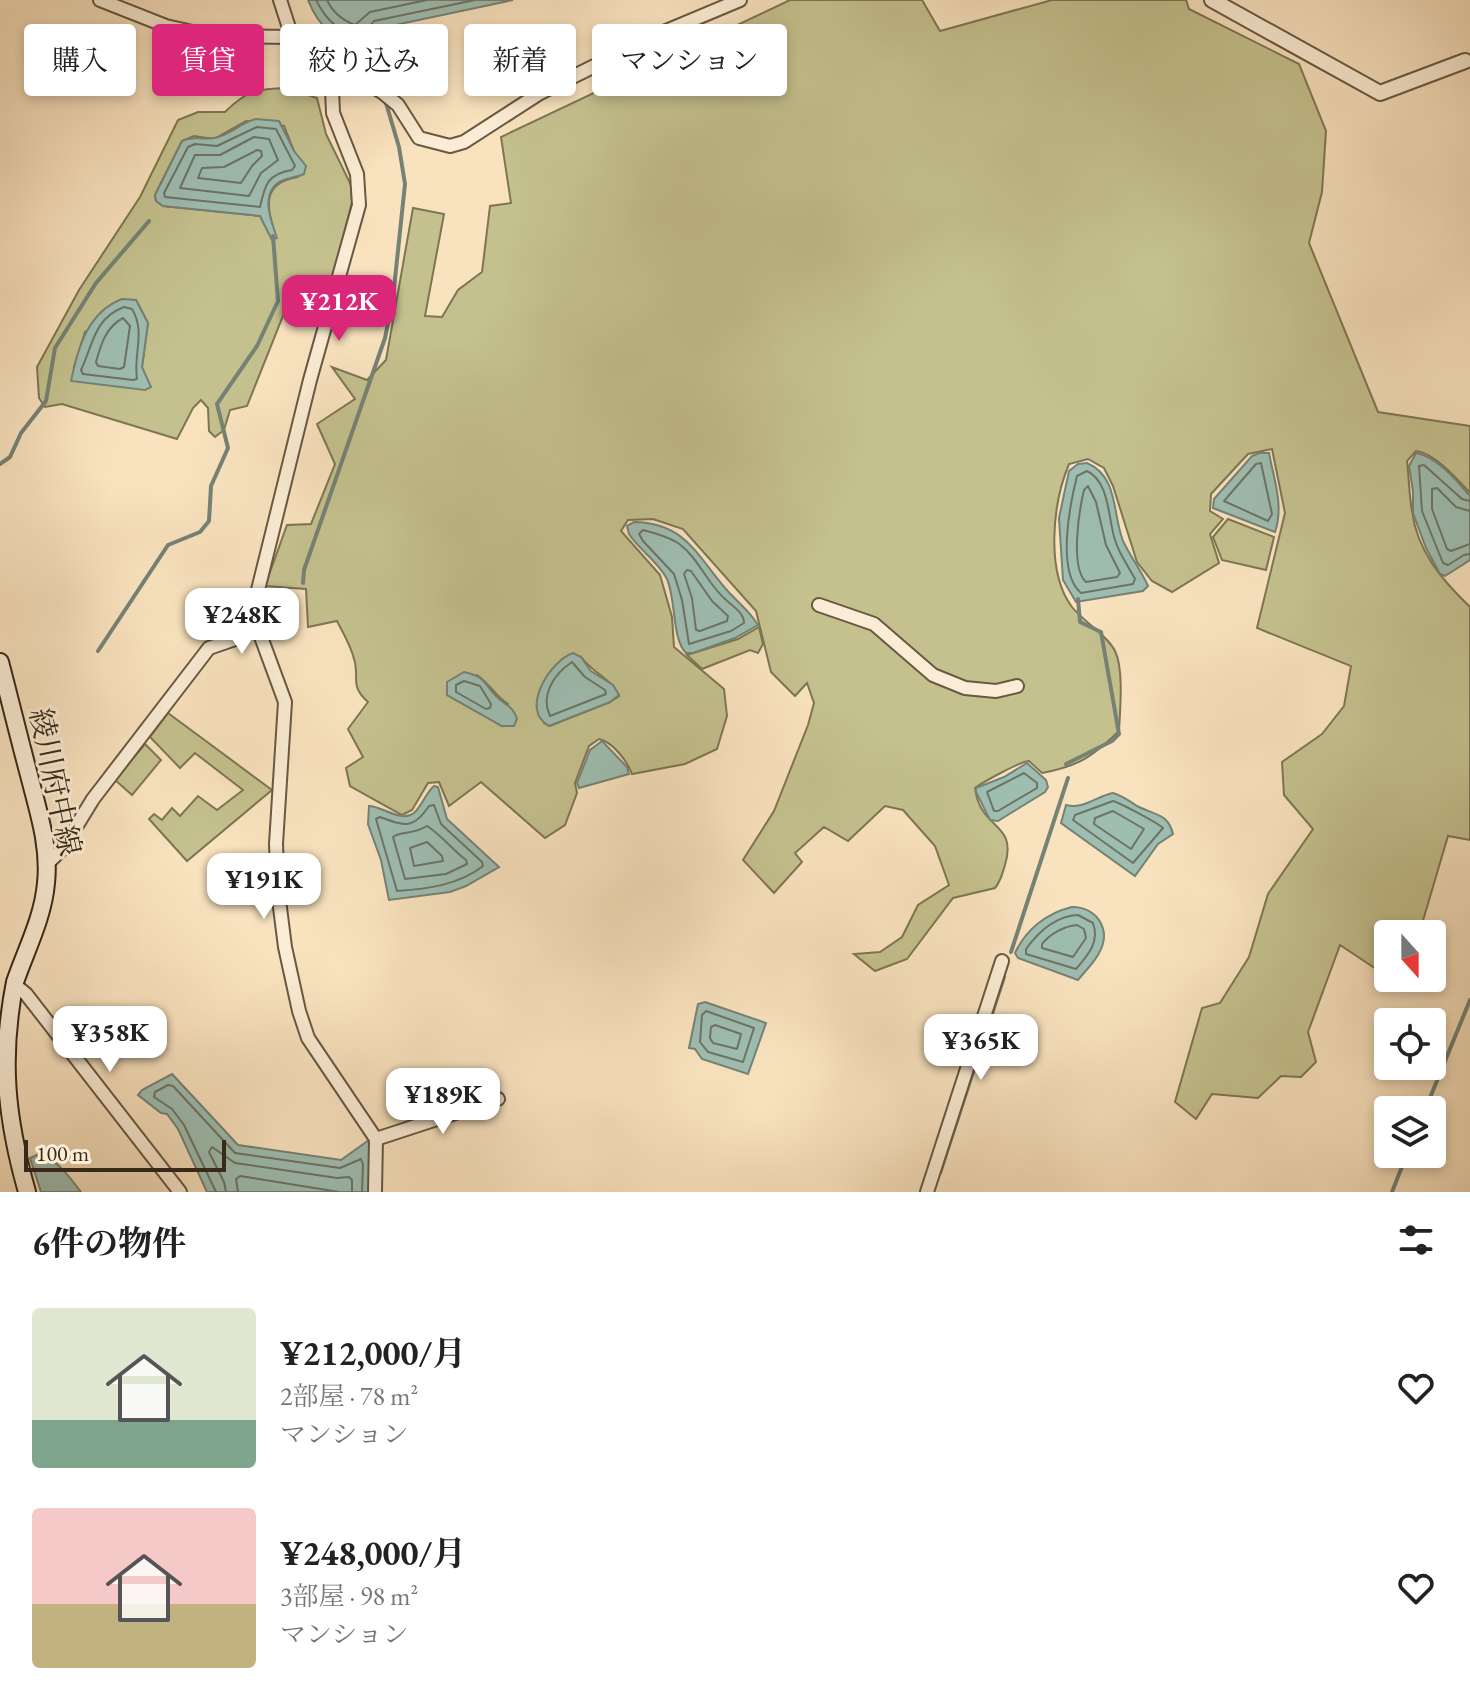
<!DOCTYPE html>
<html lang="ja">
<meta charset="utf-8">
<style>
:root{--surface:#fff;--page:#f2f2f2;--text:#222;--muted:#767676;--accent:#db2777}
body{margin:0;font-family:"EB Garamond","Noto Serif JP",serif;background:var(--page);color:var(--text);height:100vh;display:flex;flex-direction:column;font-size:30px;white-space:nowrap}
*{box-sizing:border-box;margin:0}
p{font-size:26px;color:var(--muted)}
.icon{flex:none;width:44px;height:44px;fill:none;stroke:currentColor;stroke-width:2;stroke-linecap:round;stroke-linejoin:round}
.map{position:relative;height:1192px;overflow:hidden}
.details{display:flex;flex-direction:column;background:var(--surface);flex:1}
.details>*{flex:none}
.top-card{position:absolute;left:24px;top:24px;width:800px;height:72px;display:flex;gap:16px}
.needle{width:52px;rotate:159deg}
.tools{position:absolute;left:1374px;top:920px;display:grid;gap:16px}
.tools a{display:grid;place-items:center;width:72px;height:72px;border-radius:8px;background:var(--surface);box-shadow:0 4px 12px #0003;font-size:40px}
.scale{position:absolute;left:24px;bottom:20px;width:202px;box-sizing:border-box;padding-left:8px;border:4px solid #392919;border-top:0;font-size:22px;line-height:28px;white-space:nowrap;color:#392919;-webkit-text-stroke:6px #fbedd5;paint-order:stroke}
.price{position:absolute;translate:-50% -68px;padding:0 18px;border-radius:16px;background:#fff;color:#222;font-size:26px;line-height:52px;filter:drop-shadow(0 2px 4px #0008)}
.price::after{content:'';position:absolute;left:50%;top:48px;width:24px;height:18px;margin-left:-12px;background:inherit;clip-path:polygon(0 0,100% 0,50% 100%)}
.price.current{background:var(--accent);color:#fff}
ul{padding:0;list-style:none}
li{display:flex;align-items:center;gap:24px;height:200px;padding:0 32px}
li span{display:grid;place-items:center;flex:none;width:224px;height:160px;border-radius:8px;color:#555}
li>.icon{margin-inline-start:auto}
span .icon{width:96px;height:96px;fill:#fffc;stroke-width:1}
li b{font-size:34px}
h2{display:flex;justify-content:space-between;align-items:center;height:96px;padding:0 32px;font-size:34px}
.chip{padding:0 28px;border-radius:8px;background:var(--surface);box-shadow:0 4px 12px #0003;font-size:28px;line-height:72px}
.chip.current{background:var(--accent);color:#fff}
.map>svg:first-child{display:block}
</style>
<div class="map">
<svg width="1470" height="1192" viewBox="0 0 1470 1192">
<rect width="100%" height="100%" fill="#f9e3bf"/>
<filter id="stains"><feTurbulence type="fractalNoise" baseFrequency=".0025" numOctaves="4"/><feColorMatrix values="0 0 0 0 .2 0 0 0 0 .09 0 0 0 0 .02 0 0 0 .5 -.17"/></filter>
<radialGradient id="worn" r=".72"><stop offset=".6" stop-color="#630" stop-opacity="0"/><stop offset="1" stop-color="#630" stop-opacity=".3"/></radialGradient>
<!-- green -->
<g fill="#c4c18e" stroke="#7e7554" stroke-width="2" fill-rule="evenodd">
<path d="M790,0H922L940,31L1052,0H1186L1189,9L1299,64L1326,131L1322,192L1309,243L1378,412L1470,426V493C1458,480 1435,453 1416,451L1407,461C1409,477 1409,495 1412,511C1417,551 1442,580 1470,607V840L1448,836L1419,934H1388V977L1340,945L1308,1032L1316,1062L1301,1077L1281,1076L1258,1098L1212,1094L1196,1119L1175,1102L1202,1008L1220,1003L1249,957L1268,894L1313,829L1284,795L1282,762L1322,734L1344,706L1351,666L1257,628L1285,513L1272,449L1248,454L1211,494L1210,511L1223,519L1210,534L1219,563L1172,592L1152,581L1137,562L1113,486L1104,468L1088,459L1069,464C1053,502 1045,571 1072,607C1083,621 1108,636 1115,651C1124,669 1120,711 1119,731C1092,757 1079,766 1042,773L1029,761C1021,761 983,782 975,788C980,831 1018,821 1005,865C1002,874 1001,881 995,888L953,898L907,959L875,971L854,954L880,952L902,937L918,905L949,885L935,846L903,810L885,806L848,841L824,827L795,853L802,862L774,893L743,860L774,811L808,725L814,703L807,683L795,696L771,672L756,611L683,529L653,519L628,520L621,531L660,575L672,617L674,647L724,689L727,716L717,749L685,764L632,774C627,761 613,742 599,739L589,746L575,783L577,793L565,825L545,838L481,782L449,806L439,782L428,783L412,810L402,815L350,786L346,768L363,757L348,729L368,702C349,685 360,678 354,659C351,646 343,633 337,621L308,627L306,589L265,586L287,525L311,524L335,464L317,424L355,399L332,367L367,380L386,360L413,208L444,214L425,316L442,317L458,290L482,272L490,206L511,203L501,137ZM581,657C592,672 615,682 619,696L610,702L550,726L544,723ZM477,675C490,684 495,696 508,704L502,726L447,695Z"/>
<path d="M287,88L317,98L326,134L351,185L352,202L330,291L297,302L285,311L247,406L230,410L224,430L215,437L209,431L208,408L201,400L193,408L177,439L62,404L45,407L39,398L37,367L79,290L140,197L178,120L198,112H225C247,90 257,89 287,88ZM246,121L284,126L294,151L298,177C260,183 267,208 276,237L272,239L260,216L163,206L156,201L155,195L182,141L194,136L214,139ZM136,300L148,323L142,367H74L85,332Z"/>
<polygon points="1228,519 1274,537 1266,570 1222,560 1213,537"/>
<polygon points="759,627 763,644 758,653 750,650 702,669 687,655 738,639"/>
<polygon points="168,713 272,790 187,861 149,819 154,814 162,820 172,808 180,816 198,796 217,810 243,790 195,753 180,768 150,737"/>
<polygon points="145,744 161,760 132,795 115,780"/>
</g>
<!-- water -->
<g fill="#9ebeb2" stroke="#768275" stroke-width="2">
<path d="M308,0H513L376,29L370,45C337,41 320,31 308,0Z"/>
<path d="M256,119L279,121L294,151L306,166L304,174C296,178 287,177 279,182C260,194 271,221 277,238L272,240L260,216L163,206L156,201L155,195L182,141C196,135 202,140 214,138C230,136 241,122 256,119Z"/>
<path d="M122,299L136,300L148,323L142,367L151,387L145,390L71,381C78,347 88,312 122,299Z"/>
<path d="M1259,453H1269C1274,480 1284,506 1275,532L1213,508L1214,499L1252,456Z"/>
<path d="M1416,453C1436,456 1457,481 1470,496V560L1445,576L1440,574L1426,548L1413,513V491L1409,466Z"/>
<path d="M1087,463C1119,477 1112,513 1123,541C1130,556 1141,570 1148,586L1143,591L1076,602L1063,580L1059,518L1069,471L1078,464Z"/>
<path d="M634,522C685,523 696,554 725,588C736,601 749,610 758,625L735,638L693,653H686C672,640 676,599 667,579C658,561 639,550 629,534L627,526Z"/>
<path d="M573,653L581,657L591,671L613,685L619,695L610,702L549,726C519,710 550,661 573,653Z"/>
<path d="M464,672C485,677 482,681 495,695C504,705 513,705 517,719L514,726H502L447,695V682Z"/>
<polygon points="602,741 627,767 629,774 579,788 577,783 590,750"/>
<polygon points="1027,763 1046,780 1048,787 1045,792 998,821 990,820 976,792 976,788 1004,777"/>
<path d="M434,786L438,787L447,819L499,867L466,886L450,892L389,900L381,860L368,824L369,806C382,806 401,823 414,813C422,806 425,794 434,786Z"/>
<path d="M1113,793C1123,796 1129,801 1137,806C1154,815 1168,813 1173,834L1158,844L1135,876L1061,823L1066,805C1082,810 1097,796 1113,793Z"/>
<path d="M1072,907C1097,907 1112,930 1099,953C1094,963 1085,971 1078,980L1018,958L1015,953C1026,929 1047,913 1072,907Z"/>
<polygon points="705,1002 766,1023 748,1074 702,1059 695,1049 689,1048 698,1004"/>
<polygon points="172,1074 238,1145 341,1160 369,1140 371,1164 370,1192 207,1192 178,1129 167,1114 161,1113 138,1095 142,1090"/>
<path d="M41,1153C58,1162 69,1176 81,1192H41L30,1158Z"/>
</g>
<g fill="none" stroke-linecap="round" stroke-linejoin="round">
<!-- shore -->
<g stroke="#6c7466" stroke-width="2">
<path d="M316,0C326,20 339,33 362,36L374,21L475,0"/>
<path d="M327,0C333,13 342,20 355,25L370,12L427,0"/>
<path d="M257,127L276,129L295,166L292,170C267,174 265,185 260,207L165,197L164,193L188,147L195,144L217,146Z"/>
<polygon points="254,137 269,139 278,160 261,173 249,196 180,188 195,155 220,155"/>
<polygon points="257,150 261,151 262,156 252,166 241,183 198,178 202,168 224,167"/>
<path d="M124,307L132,309C146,332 133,354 137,379L133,380L83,374L81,370C93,345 94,318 124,307Z"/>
<path d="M123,318L130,326L124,367L120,369L98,366L96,362C101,344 106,327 123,318Z"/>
<polygon points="1261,463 1272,514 1268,521 1224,501 1256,464"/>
<path d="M1087,471C1110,482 1108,519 1115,540C1119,554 1129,567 1135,579L1133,584L1081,593C1056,572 1070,504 1077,476Z"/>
<path d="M1088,486L1096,502L1106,545L1120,573L1117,577L1086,582C1070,567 1079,511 1084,490Z"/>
<polyline points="1470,501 1462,499 1424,465 1419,466 1422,511 1443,563 1448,565 1464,555 1470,554"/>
<polyline points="1470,511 1456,507 1437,488 1432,489 1432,509 1447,549 1451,551 1470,544"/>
<path d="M643,530C655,533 667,536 678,543C699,558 707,584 726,600C734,607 744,613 744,623L731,631L689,644L682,600L674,574L643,541L639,534Z"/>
<polygon points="687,570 691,571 712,601 728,616 727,621 700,631 696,630 692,598 684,574"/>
<path d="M572,662L585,677L605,690L606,694L550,716C540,695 554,674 572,662Z"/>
<polygon points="464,681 480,686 491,704 490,708 486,709 456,692 456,685"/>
<polygon points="1024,773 1037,783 1037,788 998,811 994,811 987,792"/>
<path d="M1113,801C1120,803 1158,823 1163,828L1133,863L1073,820L1075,815Z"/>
<path d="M434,805L441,824L482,862L483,866C459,885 427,889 397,891L376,819L380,817C405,826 413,830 429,806Z"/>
<polygon points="1113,811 1144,829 1131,849 1094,824 1095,818"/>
<path d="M427,826C440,834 453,850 466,860L467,864L446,874L405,879L393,837C401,831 413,835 427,826Z"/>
<polygon points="427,842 442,856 443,861 414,866 410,848"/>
<path d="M1078,915L1093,923C1100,942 1088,955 1076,969L1026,954V949C1039,931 1055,916 1078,915Z"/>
<path d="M1077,925L1084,929L1086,938L1073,957L1042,948V944C1050,934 1064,926 1077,925Z"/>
<polygon points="706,1011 754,1028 743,1062 708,1052 700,1042 702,1015"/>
<polygon points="715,1025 741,1034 737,1049 713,1043 710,1038 711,1027"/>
<polyline points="216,1192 184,1125 172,1109 154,1097 155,1092 168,1085 173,1086 235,1153 340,1168 361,1159 363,1164 362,1192"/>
<polyline points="226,1192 224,1182 209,1152 212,1147 235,1163 337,1178 349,1177 352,1180 352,1192"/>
<polyline points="238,1192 236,1179 240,1176 339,1192"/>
</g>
<!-- stream -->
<g stroke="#768275" stroke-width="4">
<polyline points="367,42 374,71"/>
<polyline points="0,464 10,457 21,433 46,401 55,348 96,283 149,221"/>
<polyline points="303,583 304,570 385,338 393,298 405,184 399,147 386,103"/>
<polyline points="98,651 168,545 200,532 209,521 211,486 228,448 217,404 257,346 278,301 273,236"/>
<polyline points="1066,764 1112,741 1119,734 1101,632 1080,622 1078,599"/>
<polyline points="1011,952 1068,778"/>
<polyline points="1425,1110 1470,1000"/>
<polyline points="940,1173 1004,977"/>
<polyline points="1392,1192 1407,1154"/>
</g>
<!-- minor casing -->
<g stroke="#695842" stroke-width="16">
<g id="minor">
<polyline points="100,0 166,26 210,36 292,37 320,57 382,92 398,105 419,138 450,146 464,142 540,93 659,34 740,0"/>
<polyline points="280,0 292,37"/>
<polyline points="331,64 333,113 357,174 359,205 310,380 255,602 257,626 285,702 276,844 278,892 285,947 299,1011 308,1038 376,1139 375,1192"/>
<polyline points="819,605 874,624 933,675 965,688 996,691 1017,686"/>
<polyline points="47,864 63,848 93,799 209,648 241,637 257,626"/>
<polyline points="14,984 26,994 180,1192"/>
<polyline points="376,1139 498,1099"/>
<polyline points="927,1192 1002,961"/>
</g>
</g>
<!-- tertiary casing -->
<g stroke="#695842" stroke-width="18">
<polyline id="tertiary" points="1212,0 1380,93 1465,61"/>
</g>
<!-- secondary casing -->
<g stroke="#392919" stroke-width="20">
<path id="secondary" d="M0,662C10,700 19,738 29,775C38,811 50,846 46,883C43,918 26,950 15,982C0,1058 6,1118 27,1192"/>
</g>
<!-- minor -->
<use href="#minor" stroke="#fbedd5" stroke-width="12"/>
<!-- tertiary -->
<use href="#tertiary" stroke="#fbedd5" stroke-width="14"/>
<!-- secondary -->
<use href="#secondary" stroke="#fbedd5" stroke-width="16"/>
</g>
<g text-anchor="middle" stroke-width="6" stroke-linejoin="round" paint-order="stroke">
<!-- street labels -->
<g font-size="30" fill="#392919" stroke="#fbedd5">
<text transform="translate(55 782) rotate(78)" y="10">綾川府中線</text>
</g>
</g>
<rect width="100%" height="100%" filter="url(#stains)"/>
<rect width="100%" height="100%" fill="url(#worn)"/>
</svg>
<div class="tools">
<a><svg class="needle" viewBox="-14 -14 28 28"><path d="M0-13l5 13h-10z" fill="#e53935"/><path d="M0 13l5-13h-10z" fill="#767676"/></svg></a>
<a><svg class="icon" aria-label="locate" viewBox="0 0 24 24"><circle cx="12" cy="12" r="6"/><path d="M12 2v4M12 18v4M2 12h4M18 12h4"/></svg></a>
<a><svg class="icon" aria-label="layers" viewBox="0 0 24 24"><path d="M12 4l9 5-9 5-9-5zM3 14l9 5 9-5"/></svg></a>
</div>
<div class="scale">100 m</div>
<b class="price current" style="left:339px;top:343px">¥212K</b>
<b class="price" style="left:242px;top:656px">¥248K</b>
<b class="price" style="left:264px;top:921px">¥191K</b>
<b class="price" style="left:110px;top:1074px">¥358K</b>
<b class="price" style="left:981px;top:1082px">¥365K</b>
<b class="price" style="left:443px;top:1136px">¥189K</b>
<div class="top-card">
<a class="chip">購入</a>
<a class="chip current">賃貸</a>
<a class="chip">絞り込み</a>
<a class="chip">新着</a>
<a class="chip">マンション</a>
</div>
</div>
<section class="details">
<h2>6件の物件<svg class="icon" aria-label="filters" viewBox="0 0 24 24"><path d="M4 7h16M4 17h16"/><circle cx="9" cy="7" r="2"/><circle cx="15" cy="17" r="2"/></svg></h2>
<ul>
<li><span style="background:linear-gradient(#dfe7d0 70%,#7fa58c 0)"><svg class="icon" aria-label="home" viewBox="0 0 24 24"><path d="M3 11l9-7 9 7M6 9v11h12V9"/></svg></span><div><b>¥212,000/月</b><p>2部屋 · 78 m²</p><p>マンション</p></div><svg class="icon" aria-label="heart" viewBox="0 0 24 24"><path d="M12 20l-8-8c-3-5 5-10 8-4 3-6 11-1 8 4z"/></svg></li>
<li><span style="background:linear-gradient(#f6c9c9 60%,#c2b280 0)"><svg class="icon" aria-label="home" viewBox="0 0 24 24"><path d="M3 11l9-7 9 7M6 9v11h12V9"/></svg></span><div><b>¥248,000/月</b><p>3部屋 · 98 m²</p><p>マンション</p></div><svg class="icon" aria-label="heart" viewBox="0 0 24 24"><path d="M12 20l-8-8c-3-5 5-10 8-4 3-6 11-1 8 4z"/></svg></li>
</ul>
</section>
